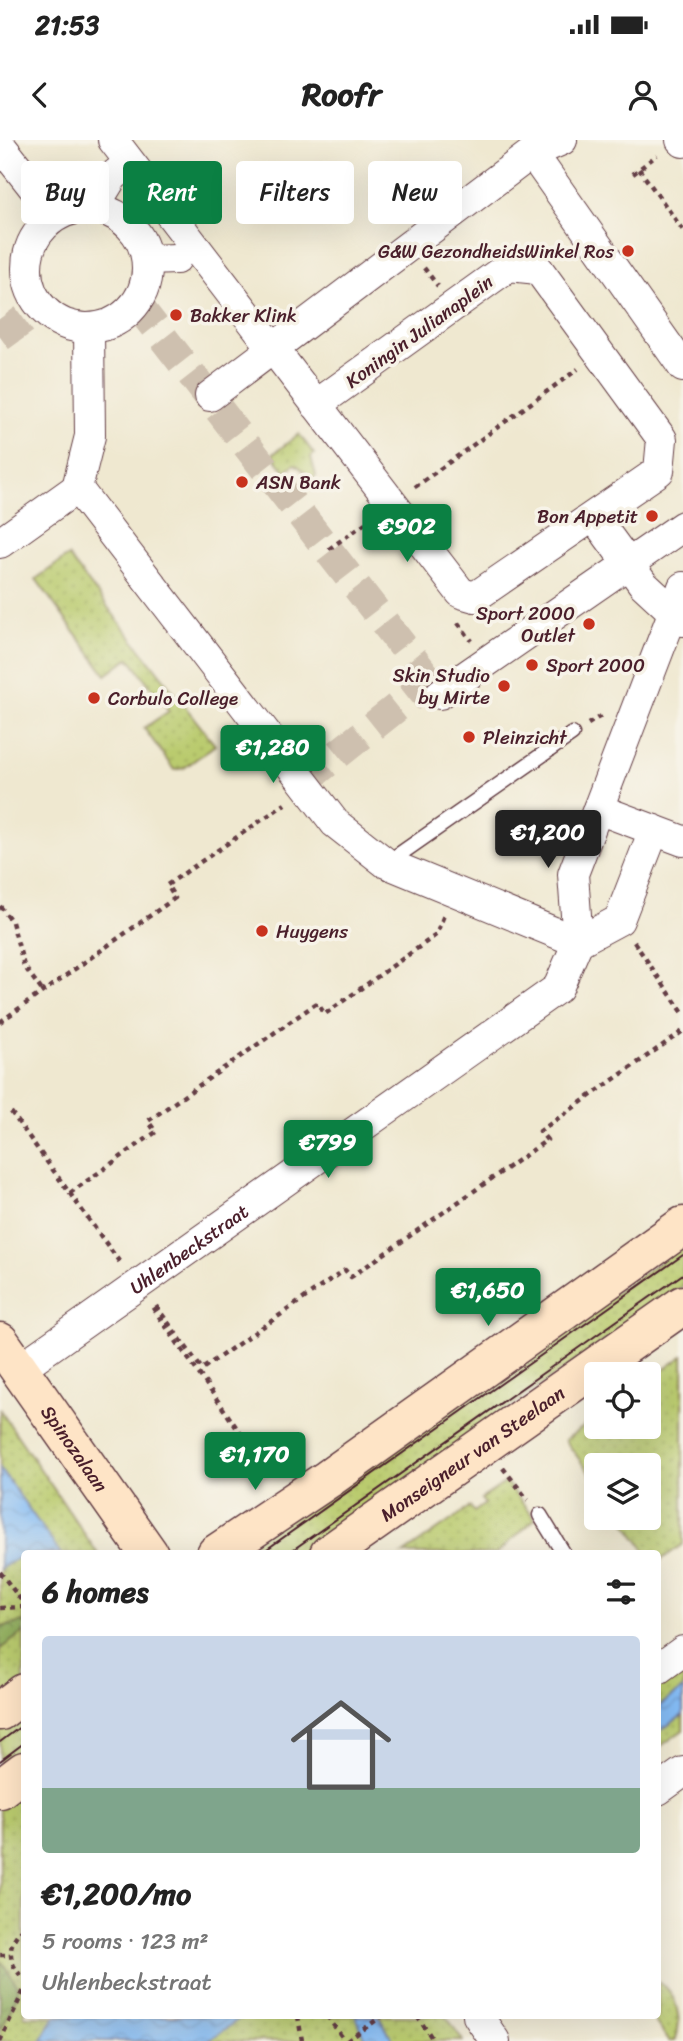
<!DOCTYPE html>
<meta charset="utf-8">
<style>
:root{--surface:#fff;--page:#f2f2f2;--text:#222;--muted:#767676;--line:#e0e0e0;--accent:#0b8043}
body{margin:0;font-family:Sriracha,sans-serif;background:var(--page);color:var(--text);height:100vh;display:flex;flex-direction:column;font-size:26px;white-space:nowrap}
*{box-sizing:border-box;margin:0}
p{font-size:23px;color:var(--muted)}
.icon{flex:none;width:38px;height:38px;fill:none;stroke:currentColor;stroke-width:2;stroke-linecap:round;stroke-linejoin:round}
.map{position:relative;flex:1;overflow:hidden}
.side{position:absolute;left:21px;top:1410px;width:640px;height:469px;display:flex;flex-direction:column;background:var(--surface);border-radius:7px;box-shadow:0 7px 28px #0002}
.side>*{flex:none}
.guide{position:absolute;left:21px;top:21px;width:642px;height:63px;display:flex;gap:14px}
.controls{position:absolute;left:584px;top:1222px;display:grid;gap:14px}
.controls a{display:grid;place-items:center;width:77px;height:77px;border-radius:7px;background:var(--surface);box-shadow:0 7px 28px #0002;font-size:35px}
.price{position:absolute;translate:-50% -60px;padding:0 16px;border-radius:7px;background:var(--accent);color:#fff;font-size:23px;line-height:46px;filter:drop-shadow(0 2px 4px #0008)}
.price::after{content:'';position:absolute;left:50%;top:42px;width:21px;height:16px;margin-left:-10px;background:inherit;clip-path:polygon(0 0,100% 0,50% 100%)}
.price.selected{background:#222;color:#fff}
ul{padding:0;list-style:none}
li{display:grid;align-content:center;gap:14px;height:371px;padding:0 21px}
li+li{border-top:2px solid var(--line)}
li span{display:grid;place-items:center;height:217px;border-radius:7px;color:#555}
li>.icon{margin-inline-start:auto}
span .icon{width:126px;height:126px;fill:#fffc;stroke-width:1}
li b{font-size:30px}
h2{display:flex;justify-content:space-between;align-items:center;height:84px;padding:0 21px;font-size:30px}
.tag{padding:0 24px;border-radius:7px;background:var(--surface);box-shadow:0 7px 28px #0002;font-size:24px;line-height:63px}
.tag.selected{background:var(--accent);color:#fff}
.status{display:flex;justify-content:space-between;align-items:center;height:49px;padding:0 35px;background:var(--surface);direction:ltr}
.status svg{height:19px;fill:currentColor}
header{display:flex;justify-content:space-between;align-items:center;height:91px;padding:0 21px;background:var(--surface);font-size:32px;font-weight:700}
.map>svg:first-child{display:block}
</style>
<div class="status"><b>21:53</b><svg viewBox="0 0 49 12"><path d="M0 12V9h3v3zM5 12V6h3v6zM10 12V3h3v9zM15 12V0h3v12zM26 1h20v11H26zM47 4h2v5h-2z"/></svg></div>
<header><svg class="icon" aria-label="back" viewBox="0 0 24 24"><path d="M15 5l-7 7 7 7"/></svg>Roofr<svg class="icon" aria-label="person" viewBox="0 0 24 24"><circle cx="12" cy="8" r="4"/><path d="M4 21q1-7 8-7t8 7"/></svg></header>
<div class="map">
<svg width="683" height="1901" viewBox="0 0 683 1901">
<defs>
<pattern id="green-dots" width="8" height="8" patternUnits="userSpaceOnUse" patternTransform="scale(1.75)"><rect width="8" height="8" fill="#bacb6e"/><path d="M2 2h.1M6 6h.1" fill="none" stroke="#a1ae5f" stroke-width="1.8" stroke-linecap="round"/></pattern>
<pattern id="forest-crowns" width="20" height="18" patternUnits="userSpaceOnUse" patternTransform="scale(1.75)"><rect width="20" height="18" fill="#93af61"/><path d="M2 6a3 3 0 1 1 6 0M12 15a3 3 0 1 1 6 0" fill="none" stroke="#7a8e50"/></pattern>
<pattern id="water-waves" width="16" height="10" patternUnits="userSpaceOnUse" patternTransform="scale(1.75)"><rect width="16" height="10" fill="#84bbf4"/><path d="M0 5q4-4 8 0t8 0" fill="none" stroke="#74a0d1"/></pattern>
</defs>
<rect width="100%" height="100%" fill="#f7f3e8"/>
<filter id="ink" filterUnits="userSpaceOnUse"><feTurbulence type="fractalNoise" baseFrequency=".0143" numOctaves="2"/><feDisplacementMap in="SourceGraphic" scale="14" xChannelSelector="R" yChannelSelector="G"/><feConvolveMatrix kernelMatrix="1 2 1 2 8 2 1 2 1" color-interpolation-filters="sRGB"/></filter>
<filter id="wash" filterUnits="userSpaceOnUse"><feTurbulence type="fractalNoise" baseFrequency=".00686" numOctaves="4" result="noise"/><feDisplacementMap in="SourceGraphic" scale="28" xChannelSelector="R" yChannelSelector="G"/><feGaussianBlur stdDeviation="1.57" result="paint"/><feColorMatrix in="noise" values="0 0 0 0 0 0 0 0 0 0 0 0 0 0 0 0 0 1.4 0 .05"/><feComposite in="paint" operator="in"/></filter>
<g filter="url(#wash)">
<rect width="100%" height="100%" fill="#efe8d0"/>
<!-- green -->
<g fill="url(#green-dots)" stroke="#82754c" stroke-width="2">
<polygon points="299,294 314,314 311,317 316,335 313,339 295,324 285,331 272,315"/>
<polygon points="68,416 215,605 184,628 174,630 144,588 169,571 129,518 106,535 36,439"/>
<polygon points="683,1106 683,1146 324,1397 312,1414 235,1414"/>
<polygon points="683,1216 683,1404 658,1422 658,1414 648,1414 621,1377 649,1377 649,1325 597,1325 597,1343 565,1300 597,1277 597,1286 649,1286 649,1240"/>
<polygon points="0,1270 98,1414 24,1414 24,1876 446,1876 463,1901 0,1901"/>
<polygon points="506,1342 535,1379 496,1414 403,1414 470,1367 474,1372 485,1364 481,1359"/>
<polygon points="683,1526 683,1549 658,1567 658,1543"/>
<polygon points="683,1575 683,1590 658,1608 658,1592"/>
<path d="M658,1842C677,1851 683,1882 675,1901H669L651,1876H658Z"/>
</g>
<!-- forest -->
<g fill="url(#forest-crowns)" stroke="#6e6746" stroke-width="2">
<polygon points="24,1482 24,1492 0,1509 0,1487"/>
<polygon points="0,1819 16,1843 18,1853 0,1892"/>
</g>
<!-- water -->
<g fill="url(#water-waves)" stroke="#676d90" stroke-width="2">
<polygon points="0,1328 61,1414 24,1414 24,1421 18,1418 0,1429"/>
<polygon points="683,1549 683,1575 658,1592 658,1567"/>
<polygon points="55,1876 242,1876 242,1877 208,1901 41,1901"/>
<polygon points="356,1876 378,1876 394,1901 366,1901"/>
</g>
</g>
<g filter="url(#ink)">
<g fill="none" stroke-linecap="round" stroke-linejoin="round">
<!-- street-tunnel -->
<g stroke="#cec0af" stroke-width="30" stroke-dasharray="30 15" stroke-linecap="butt">
<polyline points="136,163 440,554"/>
<polyline points="0,197 41,167"/>
<polyline points="303,642 430,541"/>
</g>
<!-- lane casing -->
<g stroke="#633d44" stroke-width="17">
<g id="lane">
<polyline points="387,723 572,594"/>
<polyline points="540,1375 564,1414"/>
</g>
</g>
<!-- street casing -->
<g stroke="#633d44" stroke-width="32">
<g id="street">
<polyline points="113,0 461,453 475,457 659,331 662,299 538,129 509,126 316,265"/>
<polyline points="681,0 683,2"/>
<polyline points="0,5 56,76"/>
<polyline points="532,13 683,227"/>
<polyline points="94,67 113,36 130,23"/>
<circle cx="87" cy="128" r="60"/>
<polyline points="148,120 176,119"/>
<polyline points="210,256 532,13 562,0"/>
<polyline points="77,348 335,683 386,723 578,802"/>
<polyline points="77,348 90,296 89,188"/>
<polyline points="594,377 643,444 683,481"/>
<polyline points="0,403 77,348"/>
<polyline points="440,554 683,386"/>
<polyline points="598,669 683,701"/>
<polyline points="578,802 619,780 654,690"/>
<path id="s1" d="M19,1229L558,848L578,802L573,734L683,447"/>
<polyline points="658,1529 683,1511"/>
<polyline points="658,1650 683,1632"/>
<polyline points="478,1876 495,1901"/>
</g>
</g>
<!-- secondary casing -->
<g stroke="#633d44" stroke-width="41">
<g id="secondary">
<path id="s2" d="M0,1202L149,1414"/>
<polyline points="216,1414 328,1339 683,1086"/>
<path id="s3" d="M329,1414L683,1165"/>
<polyline points="0,1571 24,1553"/>
<polyline points="0,1649 24,1631"/>
</g>
</g>
<!-- path -->
<g stroke="#633d44" stroke-width="4.5" stroke-dasharray="5 5" stroke-linecap="butt">
<polyline points="639,29 683,90"/>
<polyline points="633,34 657,15"/>
<polyline points="424,128 438,146"/>
<polyline points="415,347 578,229"/>
<polyline points="329,409 371,379"/>
<polyline points="458,483 472,501"/>
<polyline points="588,584 604,574"/>
<polyline points="0,766 12,782 24,826 43,852"/>
<polyline points="634,802 683,873"/>
<polyline points="0,882 175,758 167,745 285,664"/>
<polyline points="11,972 121,1124"/>
<polyline points="70,1053 156,992 148,981 317,863 325,874 436,795 444,775"/>
<polyline points="156,1166 202,1229 345,1130 351,1137 547,1000 540,991 683,891"/>
<polyline points="153,1168 241,1294"/>
<polyline points="503,1328 528,1360"/>
<polyline points="0,1432 24,1464"/>
<polyline points="0,1468 24,1467"/>
<path d="M24,1788C6,1801 7,1825 24,1838"/>
<polyline points="0,1815 10,1815"/>
<polyline points="298,1876 302,1901"/>
<polyline points="327,1876 345,1901"/>
<polyline points="417,1876 434,1901"/>
<polyline points="0,1901 24,1850"/>
<polyline points="347,1901 382,1876"/>
</g>
<!-- lane -->
<use href="#lane" stroke="#fff" stroke-width="14"/>
<!-- street -->
<use href="#street" stroke="#fff" stroke-width="30"/>
<!-- secondary -->
<use href="#secondary" stroke="#fee4c6" stroke-width="38"/>
<!-- tram -->
<g stroke="#4a1f2b" stroke-width="2">
<polyline points="260,1414 683,1115"/>
<polyline points="287,1414 683,1134"/>
<polyline points="0,1602 24,1584"/>
<polyline points="0,1621 24,1603"/>
</g>
</g>
</g>
<!-- markers -->
<g fill="#c8321e" stroke="#f7f3e8" stroke-width="2.5">
<circle cx="628" cy="111" r="7"/>
<circle cx="176" cy="175" r="7"/>
<circle cx="242" cy="342" r="7"/>
<circle cx="652" cy="376" r="7"/>
<circle cx="589" cy="484" r="7"/>
<circle cx="532" cy="525" r="7"/>
<circle cx="504" cy="546" r="7"/>
<circle cx="94" cy="558" r="7"/>
<circle cx="469" cy="597" r="7"/>
<circle cx="262" cy="791" r="7"/>
</g>
<g text-anchor="middle" stroke-width="7" stroke-linejoin="round" paint-order="stroke">
<!-- poi labels -->
<g font-size="19" fill="#4a1f2b" stroke="#f7f3e8" text-anchor="start">
<text x="614" y="118" text-anchor="end">G&amp;W GezondheidsWinkel Ros</text>
<text x="190" y="182">Bakker Klink</text>
<text x="256" y="349">ASN Bank</text>
<text x="638" y="383" text-anchor="end">Bon Appetit</text>
<text x="575" y="480" text-anchor="end">Sport 2000<tspan x="575" dy="22">Outlet</tspan></text>
<text x="546" y="532">Sport 2000</text>
<text x="490" y="542" text-anchor="end">Skin Studio<tspan x="490" dy="22">by Mirte</tspan></text>
<text x="108" y="565">Corbulo College</text>
<text x="483" y="604">Pleinzicht</text>
<text x="276" y="798">Huygens</text>
</g>
<!-- street labels -->
<g font-size="19" fill="#4a1f2b" stroke="#f7f3e8">
<text transform="translate(419 191) rotate(-36)" y="7">Koningin Julianaplein</text>
<text dy="7" stroke="none"><textPath href="#s1" startOffset="208">Uhlenbeckstraat</textPath></text>
<text dy="7" stroke="none"><textPath href="#s2" startOffset="130">Spinozalaan</textPath></text>
<text dy="7" stroke="none"><textPath href="#s3" startOffset="175">Monseigneur van Steelaan</textPath></text>
</g>
</g>
</svg>
<div class="controls">
<a><svg class="icon" aria-label="locate" viewBox="0 0 24 24"><circle cx="12" cy="12" r="6"/><path d="M12 2v4M12 18v4M2 12h4M18 12h4"/></svg></a>
<a><svg class="icon" aria-label="layers" viewBox="0 0 24 24"><path d="M12 4l9 5-9 5-9-5zM3 14l9 5 9-5"/></svg></a>
</div>
<b class="price" style="left:407px;top:424px">€902</b>
<b class="price" style="left:273px;top:645px">€1,280</b>
<b class="price selected" style="left:548px;top:730px">€1,200</b>
<b class="price" style="left:328px;top:1040px">€799</b>
<b class="price" style="left:488px;top:1188px">€1,650</b>
<b class="price" style="left:255px;top:1352px">€1,170</b>
<div class="guide">
<a class="tag">Buy</a>
<a class="tag selected">Rent</a>
<a class="tag">Filters</a>
<a class="tag">New</a>
</div>
<section class="side">
<h2>6 homes<svg class="icon" aria-label="filters" viewBox="0 0 24 24"><path d="M4 7h16M4 17h16"/><circle cx="9" cy="7" r="2"/><circle cx="15" cy="17" r="2"/></svg></h2>
<ul>
<li><span style="background:linear-gradient(#c9d6e8 70%,#7fa58c 0)"><svg class="icon" aria-label="home" viewBox="0 0 24 24"><path d="M3 11l9-7 9 7M6 9v11h12V9"/></svg></span><div><b>€1,200/mo</b><p>5 rooms · 123 m²</p><p>Uhlenbeckstraat</p></div></li>
</ul>
</section>
</div>
